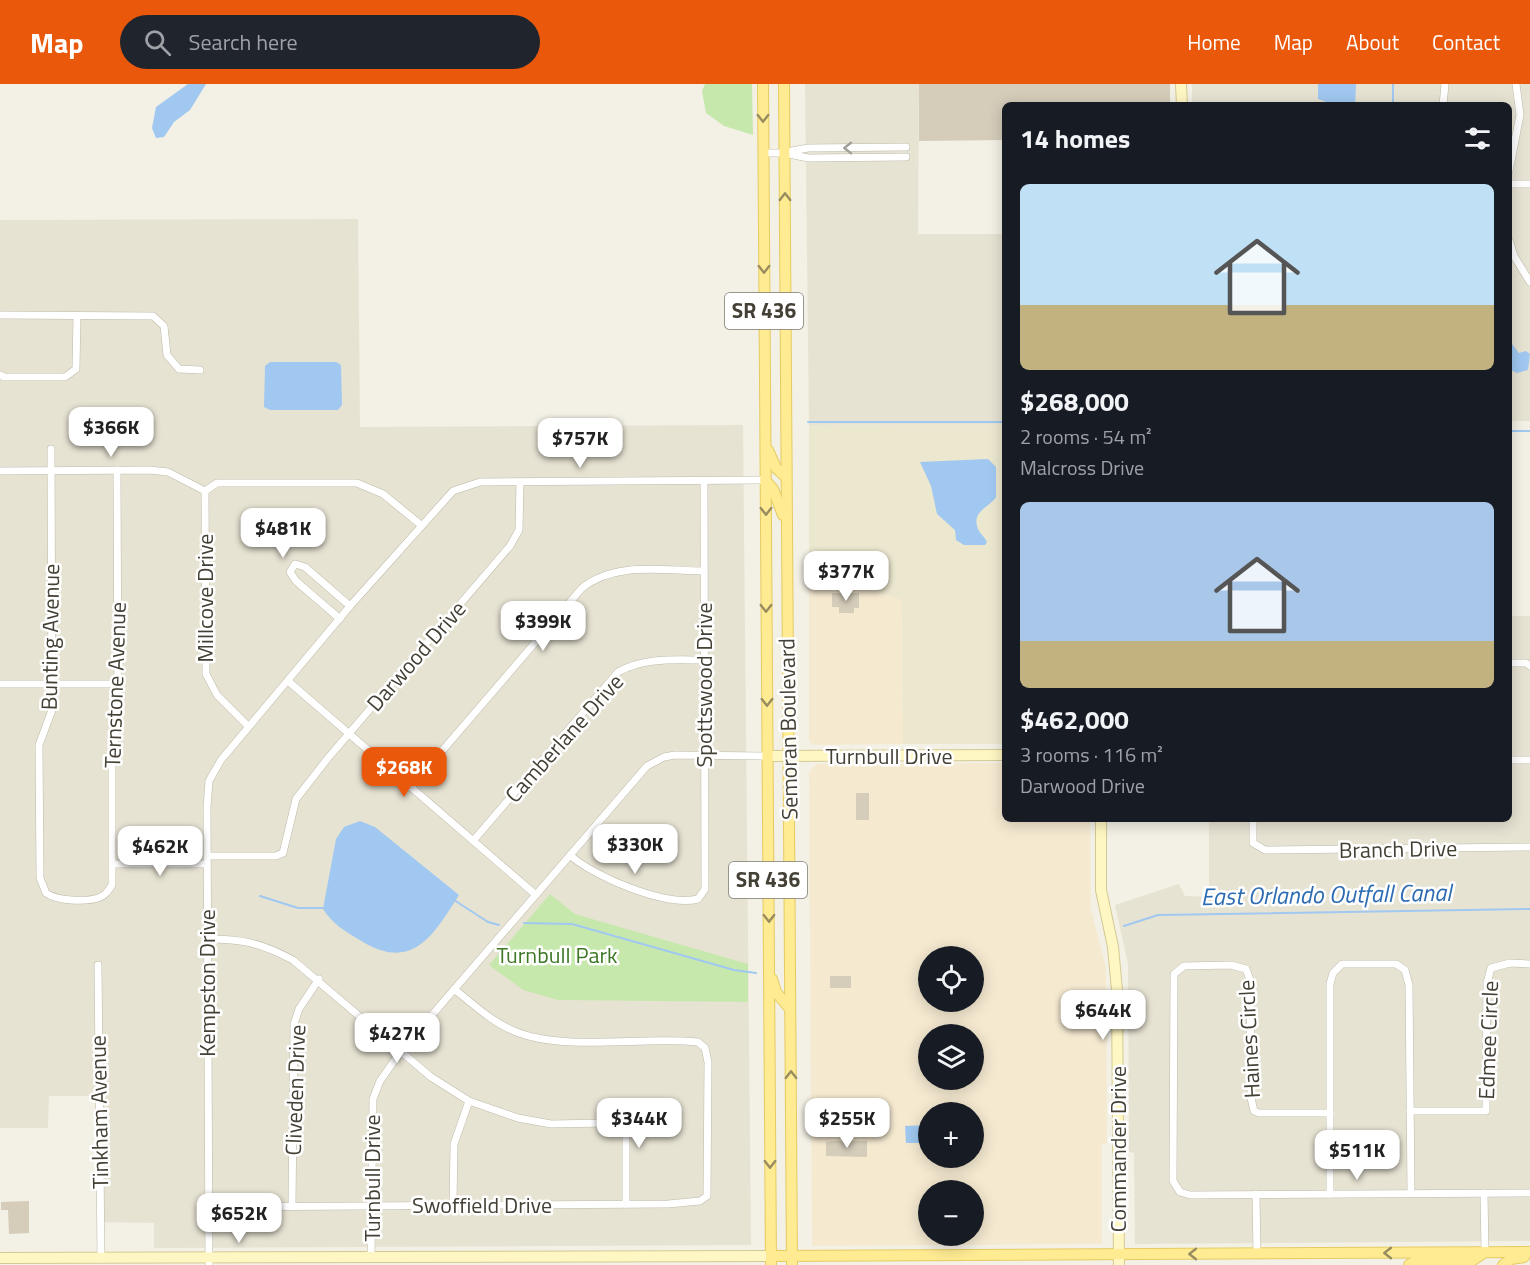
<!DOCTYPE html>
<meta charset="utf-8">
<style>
:root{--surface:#171b24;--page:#20242c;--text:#f1f3f6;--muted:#9ea1a6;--accent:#ea580c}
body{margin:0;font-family:"Titillium Web",sans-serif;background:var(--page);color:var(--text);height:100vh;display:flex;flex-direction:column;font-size:22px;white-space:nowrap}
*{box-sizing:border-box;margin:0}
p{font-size:20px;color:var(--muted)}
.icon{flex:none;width:33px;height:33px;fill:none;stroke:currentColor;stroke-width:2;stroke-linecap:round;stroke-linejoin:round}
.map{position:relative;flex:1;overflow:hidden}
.side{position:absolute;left:1002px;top:18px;width:510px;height:720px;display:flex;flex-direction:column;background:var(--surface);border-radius:9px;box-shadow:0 3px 15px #0003}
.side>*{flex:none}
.controls{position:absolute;left:918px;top:862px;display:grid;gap:12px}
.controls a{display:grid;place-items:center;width:66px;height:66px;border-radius:50%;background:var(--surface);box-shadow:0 3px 15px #0003;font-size:30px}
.price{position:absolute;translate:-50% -51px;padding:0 14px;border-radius:12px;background:#fff;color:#222;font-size:20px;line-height:39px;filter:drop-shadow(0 2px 3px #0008)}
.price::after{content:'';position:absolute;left:50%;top:36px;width:18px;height:14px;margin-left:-9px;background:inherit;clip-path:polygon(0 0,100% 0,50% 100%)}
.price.active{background:var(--accent);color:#fff}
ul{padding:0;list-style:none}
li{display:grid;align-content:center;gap:12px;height:318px;padding:0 18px}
li span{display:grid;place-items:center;height:186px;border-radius:9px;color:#555}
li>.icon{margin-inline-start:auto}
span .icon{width:108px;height:108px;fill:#fffc;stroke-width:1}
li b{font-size:26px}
h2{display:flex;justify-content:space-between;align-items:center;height:72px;padding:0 18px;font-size:26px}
header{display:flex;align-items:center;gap:36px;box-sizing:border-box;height:84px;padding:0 30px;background:var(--accent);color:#fff}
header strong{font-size:28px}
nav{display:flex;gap:33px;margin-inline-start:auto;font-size:21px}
.search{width:420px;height:54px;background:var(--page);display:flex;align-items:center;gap:15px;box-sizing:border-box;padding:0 21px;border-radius:33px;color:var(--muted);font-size:22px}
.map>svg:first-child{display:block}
</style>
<header>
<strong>Map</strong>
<div class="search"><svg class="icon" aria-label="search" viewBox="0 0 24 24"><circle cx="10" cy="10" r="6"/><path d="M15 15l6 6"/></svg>Search here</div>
<nav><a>Home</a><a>Map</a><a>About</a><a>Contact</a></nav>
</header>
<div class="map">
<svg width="1530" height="1181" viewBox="0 0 1530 1181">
<rect width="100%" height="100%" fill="#f3f0e5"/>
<!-- residential -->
<g fill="#e7e3d3">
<polygon points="805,0 919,0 918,150 1005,150 1005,340 809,341"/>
<polygon points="1192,0 1530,0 1530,337 1509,337 1509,21 1192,21"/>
<polygon points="358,135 360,343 743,341 751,1161 154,1164 154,1139 101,1138 100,1012 49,1012 48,1044 0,1044 0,136"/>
<polygon points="1509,532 1530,532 1530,1157 1135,1160 1134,1069 1129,1068 1128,880 1115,821 1179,800 1185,812 1209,813 1209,735 1509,735"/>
</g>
<!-- commercial -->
<g fill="#f5e9d0" fill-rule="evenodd">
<polygon points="809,500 855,500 902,515 903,660 814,661 809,657"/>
<path d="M1005,679V735H1090L1091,825L1106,884L1107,1059L1102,1060V1160L812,1162L809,688L817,680ZM928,873H974V918H928ZM928,951H974V996H928ZM928,1029H974V1074H928ZM928,1107H974V1152H928Z"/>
</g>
<!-- education -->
<polygon fill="#ece7cf" points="1005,340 1005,660 903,660 902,516 855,500 809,500 809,341"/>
<!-- green -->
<g fill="#c7e8ad">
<polygon points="705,0 752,0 753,51 724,42 706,29 702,7"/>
<polygon points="550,810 575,830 748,880 748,918 558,916 523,906 489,881"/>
</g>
<!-- water -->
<g fill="#a0c8f1">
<polygon points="188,0 206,0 190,26 174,38 164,53 156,54 152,44 156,23"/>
<polygon points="1318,0 1356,0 1355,21 1335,21 1318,15"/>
<polygon points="1509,256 1519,269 1526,267 1530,270 1528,286 1517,289 1509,285"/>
<polygon points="270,278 336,278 341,281 342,321 338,326 270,326 264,323 265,282"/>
<path d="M988,375L996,383V413C989,424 971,427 978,445C980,450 985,453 987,458L985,461H964L956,456L955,446L937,430L931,402L920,378Z"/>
<path d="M360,737L375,743L459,811C432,854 411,889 358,855C343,846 332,839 323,825L336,755L344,743Z"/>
<polygon points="928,1041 928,1059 906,1059 905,1042"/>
</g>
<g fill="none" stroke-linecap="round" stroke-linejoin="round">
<!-- stream -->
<g stroke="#a0c8f1" stroke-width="2">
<polyline points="1393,0 1393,21"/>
<polyline points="808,338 1005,338"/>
<polyline points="1509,347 1530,347"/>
<polyline points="260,812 298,824 324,824"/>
<polyline points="454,816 488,838 499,841"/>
<polyline points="524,839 572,840 734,886 756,889"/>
<polyline points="1124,842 1158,831 1530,825"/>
</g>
</g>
<!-- building -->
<g fill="#d5cdba">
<polygon points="919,0 1170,0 1170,21 1005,21 1005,56 919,57"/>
<polygon points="832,509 859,509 859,524 854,524 854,529 839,529 839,523 832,523"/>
<rect x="856" y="709" width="13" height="27"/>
<rect x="830" y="892" width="21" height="12"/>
<polygon points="835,1057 867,1057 867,1073 826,1072 826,1058"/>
<polygon points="29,1117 29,1149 9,1150 8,1126 1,1126 1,1118"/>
</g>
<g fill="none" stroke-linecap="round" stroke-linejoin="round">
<!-- street casing -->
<g stroke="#beb9a8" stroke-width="8">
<g id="street">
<polyline points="1443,21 1445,0"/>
<polyline points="787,68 808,64 906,63"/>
<polyline points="763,69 784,69 808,74 906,73"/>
<polyline points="1509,87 1520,31 1516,0"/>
<polyline points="1509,100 1530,100"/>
<polyline points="1509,156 1514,172 1530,198"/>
<polyline points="0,231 153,232 164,242 167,271 179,285 200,286"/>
<polyline points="0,291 4,293 65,293 76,285 77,232"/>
<path d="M51,365L52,626L39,661L40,794L46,809C57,817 85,818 98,814C105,812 108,807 112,801V675L118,631L117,386"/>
<polyline points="0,387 150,386 168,388 205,407"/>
<polyline points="205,407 206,590 217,611 248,642"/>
<polyline points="205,407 217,399 357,399 383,410 421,441"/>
<polyline points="340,535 296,497 290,488 295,480 305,483 350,522"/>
<polyline points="1509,579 1526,579 1530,582"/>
<polyline points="288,597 536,811"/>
<polyline points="0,600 118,600"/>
<polyline points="1509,676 1530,676"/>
<path d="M411,703L582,504C615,477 664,487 704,487"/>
<polyline points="1253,735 1253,759 1265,766 1530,763"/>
<path d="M473,757L618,588C645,573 675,576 705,576"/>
<path d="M570,771C594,793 666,823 698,815L705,805L704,398"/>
<polyline points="207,772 276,772 283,769 296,715 328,674 510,462 519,446 520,398"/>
<polyline points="114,780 207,780"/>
<path d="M207,855C243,855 261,859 293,876L431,993L469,1017L518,1034L551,1040L606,1039L620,1042L626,1051V1120"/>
<polyline points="98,881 101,1175"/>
<polyline points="1410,1027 1486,1027 1487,899 1491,884 1510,879 1530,880"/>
<polyline points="1330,1029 1259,1029 1254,1027 1251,1014 1250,896 1246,885 1231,881 1184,882 1174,890 1173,1097 1180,1108 1190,1111 1530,1109"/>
<polyline points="1484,1109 1485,1168"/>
<polyline points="1256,1110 1257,1170"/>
<polyline points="1330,1110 1330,900 1333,889 1342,880 1396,880 1405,886 1409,901 1411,1109"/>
<polyline points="453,1121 454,1060 469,1017"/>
<polyline points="292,1122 294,940 299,925 319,895"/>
<path d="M208,1123L668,1120L700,1117L707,1112L708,978L705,964L698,958C644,952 562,968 514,947C492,938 473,920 454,905"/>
<polyline points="371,1174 373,1015 380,997 401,967 647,682 664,673 675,671 767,672"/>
<polyline points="209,1181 207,723 209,697 221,676 350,522 453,407 480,398 765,396"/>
</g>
</g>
<!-- secondary casing -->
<g stroke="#d4c994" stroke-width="12">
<g id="secondary">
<polyline points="1181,0 1182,21"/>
<polyline points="767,672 1005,671"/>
<polyline points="1101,735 1101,806 1113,863 1117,906 1119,1181"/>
<polyline points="0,1174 771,1172"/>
</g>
</g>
<!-- primary casing -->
<g stroke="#e5cb61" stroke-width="12">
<g id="primary">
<polyline points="763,0 771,1181"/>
<polyline points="784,0 792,1181"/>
<polyline points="768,366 776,384 786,393"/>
<polyline points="765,396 773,405 783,431"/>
<polyline points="772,895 776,908 790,925"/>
<polyline points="771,1172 1530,1168"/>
<polyline points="1409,1181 1415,1177 1470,1178 1485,1168"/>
<polyline points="1503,1181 1511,1175 1524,1173"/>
</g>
</g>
<!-- street -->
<use href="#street" stroke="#fff" stroke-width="7"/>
<!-- secondary -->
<use href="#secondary" stroke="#fff7c3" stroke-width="10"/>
<!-- primary -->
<use href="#primary" stroke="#ffeb92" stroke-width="10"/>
</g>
<!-- one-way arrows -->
<defs><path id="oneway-chevron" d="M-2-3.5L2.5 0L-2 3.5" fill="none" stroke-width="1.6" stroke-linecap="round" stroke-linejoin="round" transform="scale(1.5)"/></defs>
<g stroke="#998d5f">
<use href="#oneway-chevron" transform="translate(763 34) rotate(90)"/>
<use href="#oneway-chevron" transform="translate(785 113) rotate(-90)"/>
<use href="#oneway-chevron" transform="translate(764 185) rotate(90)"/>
<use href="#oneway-chevron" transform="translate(766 427) rotate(90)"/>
<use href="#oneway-chevron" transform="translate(766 524) rotate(90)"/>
<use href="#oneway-chevron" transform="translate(767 618) rotate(90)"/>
<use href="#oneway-chevron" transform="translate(769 834) rotate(89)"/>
<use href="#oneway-chevron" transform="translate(791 991) rotate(-90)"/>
<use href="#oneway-chevron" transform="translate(770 1080) rotate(90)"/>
<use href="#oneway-chevron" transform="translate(1388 1169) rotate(180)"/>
<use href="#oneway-chevron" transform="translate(1193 1170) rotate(180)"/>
</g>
<use stroke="#a2a09a" href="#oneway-chevron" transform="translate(848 64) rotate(180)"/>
<g text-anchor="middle" stroke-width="5" stroke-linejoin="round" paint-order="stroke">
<!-- shield labels -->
<g fill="#fff" stroke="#7d7972" stroke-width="1.5">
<rect x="725" y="209" width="78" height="36" rx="4.5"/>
<rect x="729" y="778" width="78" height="36" rx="4.5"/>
</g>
<g font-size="21" font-weight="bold" fill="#454035">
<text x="764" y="234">SR 436</text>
<text x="768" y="803">SR 436</text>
</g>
<!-- street labels -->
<g font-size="22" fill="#454035" stroke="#fff">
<text transform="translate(205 514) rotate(-90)" y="8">Millcove Drive</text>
<text transform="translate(50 553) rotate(-89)" y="8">Bunting Avenue</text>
<text transform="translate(416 572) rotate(-49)" y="8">Darwood Drive</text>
<text transform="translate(115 601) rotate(-88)" y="8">Ternstone Avenue</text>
<text transform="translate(704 601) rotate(-90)" y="8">Spottswood Drive</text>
<text transform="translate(788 645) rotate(-91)" y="8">Semoran Boulevard</text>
<text transform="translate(564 654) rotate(-48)" y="8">Camberlane Drive</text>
<text x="889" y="680">Turnbull Drive</text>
<text transform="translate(1398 765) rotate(-1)" y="8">Branch Drive</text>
<text transform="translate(207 899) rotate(-90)" y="8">Kempston Drive</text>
<text transform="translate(1249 955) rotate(-93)" y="8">Haines Circle</text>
<text transform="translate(1488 956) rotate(-88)" y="8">Edmee Circle</text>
<text transform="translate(295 1006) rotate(-88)" y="8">Cliveden Drive</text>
<text transform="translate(99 1028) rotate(-91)" y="8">Tinkham Avenue</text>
<text transform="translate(1118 1065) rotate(-90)" y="8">Commander Drive</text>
<text transform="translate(372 1094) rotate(-90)" y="8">Turnbull Drive</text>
<text x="482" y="1129">Swoffield Drive</text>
</g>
<!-- park labels -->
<g font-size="22" fill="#3e7827" stroke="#fff">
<text x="557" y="879">Turnbull Park</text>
</g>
<!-- water labels -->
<g font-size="24" font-style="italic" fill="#2d6cb2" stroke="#fff">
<text transform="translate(1326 811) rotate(-1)" y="8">East Orlando Outfall Canal</text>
</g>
</g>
</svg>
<div class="controls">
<a><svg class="icon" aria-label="locate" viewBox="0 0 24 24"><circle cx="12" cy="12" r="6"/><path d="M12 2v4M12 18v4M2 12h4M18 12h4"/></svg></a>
<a><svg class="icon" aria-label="layers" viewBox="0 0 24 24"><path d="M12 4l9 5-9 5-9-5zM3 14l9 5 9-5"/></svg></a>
<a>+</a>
<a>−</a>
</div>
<b class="price" style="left:111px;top:374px">$366K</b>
<b class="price" style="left:580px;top:385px">$757K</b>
<b class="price" style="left:283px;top:475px">$481K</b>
<b class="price" style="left:846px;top:518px">$377K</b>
<b class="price" style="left:543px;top:568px">$399K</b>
<b class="price active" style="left:404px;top:714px">$268K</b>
<b class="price" style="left:635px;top:791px">$330K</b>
<b class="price" style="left:160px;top:793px">$462K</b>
<b class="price" style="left:1103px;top:957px">$644K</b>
<b class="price" style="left:397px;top:980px">$427K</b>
<b class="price" style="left:639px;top:1065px">$344K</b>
<b class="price" style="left:847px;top:1065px">$255K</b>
<b class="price" style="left:1357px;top:1097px">$511K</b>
<b class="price" style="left:239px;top:1160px">$652K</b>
<section class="side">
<h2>14 homes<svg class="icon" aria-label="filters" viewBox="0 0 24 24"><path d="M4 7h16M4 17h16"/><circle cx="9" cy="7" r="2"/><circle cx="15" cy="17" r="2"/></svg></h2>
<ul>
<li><span style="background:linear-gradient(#bfe0f5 65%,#c2b280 0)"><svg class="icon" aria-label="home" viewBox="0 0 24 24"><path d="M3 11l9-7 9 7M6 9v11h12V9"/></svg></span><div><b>$268,000</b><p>2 rooms · 54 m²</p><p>Malcross Drive</p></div></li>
<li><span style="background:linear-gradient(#a9c7e8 75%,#c2b280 0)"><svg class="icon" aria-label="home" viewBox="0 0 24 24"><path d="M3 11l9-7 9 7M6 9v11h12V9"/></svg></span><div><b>$462,000</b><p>3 rooms · 116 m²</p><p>Darwood Drive</p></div></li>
</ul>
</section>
</div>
